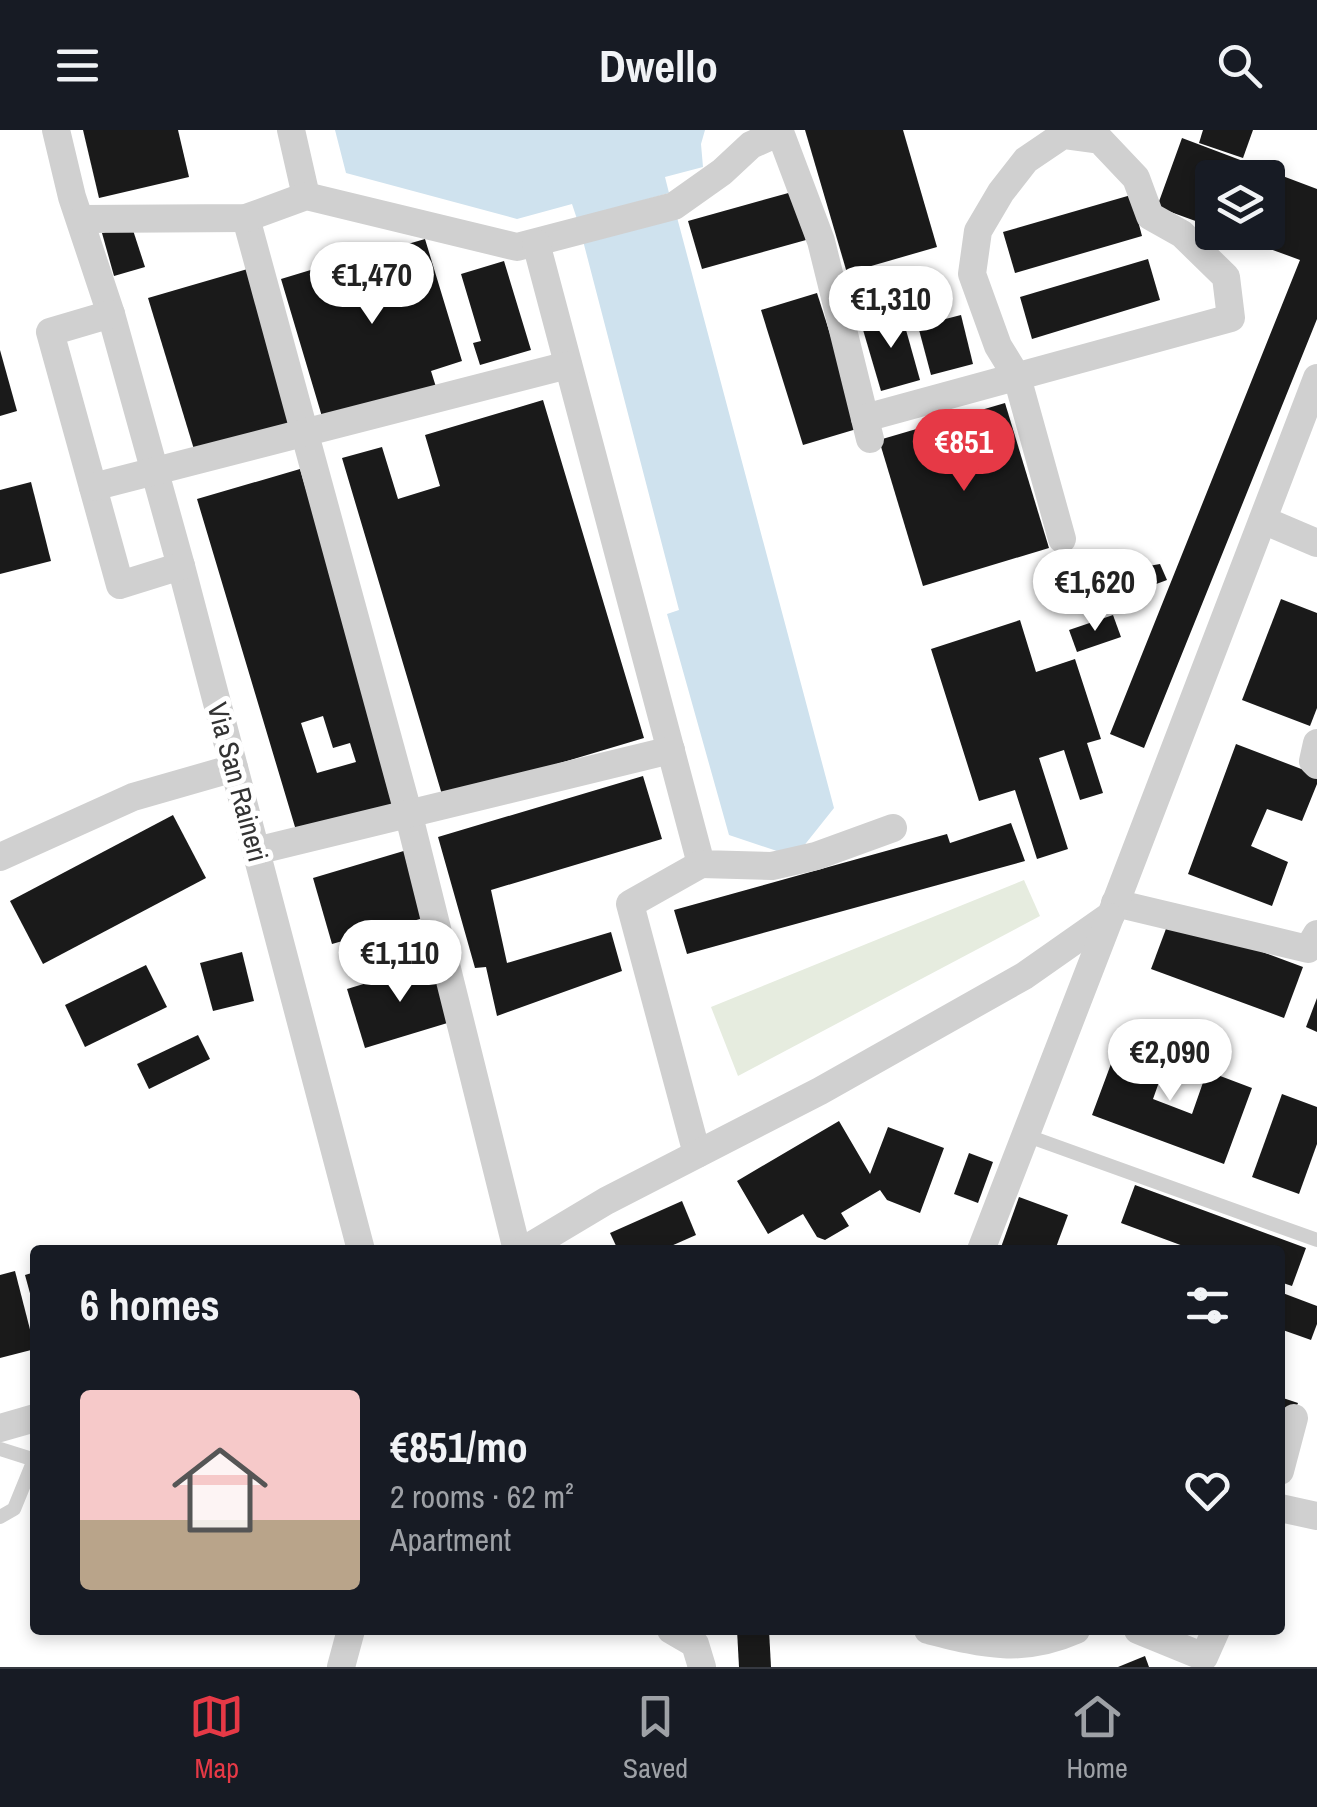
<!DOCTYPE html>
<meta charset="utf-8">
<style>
:root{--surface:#171b24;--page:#242831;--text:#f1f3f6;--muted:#9ea1a6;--line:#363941;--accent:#e63946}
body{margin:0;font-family:"Archivo Narrow",sans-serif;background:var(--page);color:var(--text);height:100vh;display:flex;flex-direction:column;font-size:38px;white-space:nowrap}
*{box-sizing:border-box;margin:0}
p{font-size:32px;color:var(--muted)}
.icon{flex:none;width:55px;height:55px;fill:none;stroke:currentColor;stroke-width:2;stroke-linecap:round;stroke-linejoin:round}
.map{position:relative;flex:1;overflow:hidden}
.side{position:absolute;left:30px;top:1115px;width:1255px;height:390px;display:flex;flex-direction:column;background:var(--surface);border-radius:10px;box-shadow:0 5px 15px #0003}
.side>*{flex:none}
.controls{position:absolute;left:1195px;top:30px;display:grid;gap:20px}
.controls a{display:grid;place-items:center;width:90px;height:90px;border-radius:10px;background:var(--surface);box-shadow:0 5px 15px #0003;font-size:50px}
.price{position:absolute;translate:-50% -85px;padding:0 22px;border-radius:35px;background:#fff;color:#222;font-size:32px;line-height:65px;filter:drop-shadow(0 2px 5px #0008)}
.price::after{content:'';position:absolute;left:50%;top:60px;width:30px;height:22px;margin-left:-15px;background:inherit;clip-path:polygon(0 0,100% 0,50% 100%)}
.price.selected{background:var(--accent);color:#fff}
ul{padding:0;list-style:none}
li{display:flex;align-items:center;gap:30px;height:250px;padding:0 50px}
li span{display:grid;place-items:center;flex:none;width:280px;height:200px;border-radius:10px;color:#555}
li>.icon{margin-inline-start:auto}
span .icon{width:120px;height:120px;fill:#fffc;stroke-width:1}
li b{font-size:42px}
h2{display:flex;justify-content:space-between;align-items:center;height:120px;padding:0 50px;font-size:42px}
header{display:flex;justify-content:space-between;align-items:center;height:130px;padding:0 50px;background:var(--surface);font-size:45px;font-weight:700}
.menu{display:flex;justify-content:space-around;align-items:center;height:140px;border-top:2px solid var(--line);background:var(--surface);font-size:28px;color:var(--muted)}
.menu a{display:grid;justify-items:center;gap:5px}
.menu .selected{color:var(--accent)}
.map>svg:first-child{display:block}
</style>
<header><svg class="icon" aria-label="menu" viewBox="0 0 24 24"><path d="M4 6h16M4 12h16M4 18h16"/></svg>Dwello<svg class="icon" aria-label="search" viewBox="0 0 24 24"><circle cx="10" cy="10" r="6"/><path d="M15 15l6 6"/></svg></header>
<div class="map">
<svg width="1317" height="1537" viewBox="0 0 1317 1537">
<rect width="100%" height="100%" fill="#fff"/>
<!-- green -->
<polygon fill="#e6ecdf" points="1024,750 1040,786 738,946 711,877"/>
<!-- water -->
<g fill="#cfe2ee">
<polygon points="335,0 705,0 701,14 703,37 665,47 669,63 577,89 572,74 517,89 346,43"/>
<polygon points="674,76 834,678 795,727 729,705 667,484 679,480 581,103"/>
</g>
<!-- building -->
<g fill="#1a1a1a" fill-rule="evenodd">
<polygon points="83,0 178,0 189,47 99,68"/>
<polygon points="805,0 903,0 937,117 847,143"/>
<polygon points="1203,0 1253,0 1243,28 1199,13"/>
<polygon points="1182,8 1317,59 1317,189 1144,618 1110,604 1300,130 1227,103 1268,102 1268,48 1212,48 1212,97 1157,77"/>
<polygon points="792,62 806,110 702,139 688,91"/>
<polygon points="1131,65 1142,106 1015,143 1003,102"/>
<polygon points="131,94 145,137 114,146 102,103"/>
<polygon points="425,109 462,231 431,241 436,257 323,290 281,149 393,115 394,118"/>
<polygon points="1148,129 1160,170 1032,209 1020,167"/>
<polygon points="504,131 531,220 480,235 473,213 481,211 461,144"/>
<polygon points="886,137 897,173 859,184 849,148"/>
<polygon points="251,138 298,296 196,326 148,168"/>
<polygon points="817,163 860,298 803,315 761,180"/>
<polygon points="901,182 920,250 881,261 861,193"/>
<polygon points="961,185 973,234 931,245 918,196"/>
<polygon points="0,220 17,281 0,286"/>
<polygon points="543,270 644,608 443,668 342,328 382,317 398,369 440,356 425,305"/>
<polygon points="1005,273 1049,418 923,456 879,310"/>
<path d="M300,339L400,676L298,707L197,369ZM323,586L333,618L350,613L356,632L317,643L301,593Z"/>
<polygon points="31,352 51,431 0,444 0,360"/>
<polygon points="1160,434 1167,450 1124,466 1114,442"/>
<polygon points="1107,443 1116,468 1074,483 1063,451"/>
<polygon points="1281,469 1317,483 1317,578 1310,596 1242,570"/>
<polygon points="1113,485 1121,507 1077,522 1069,500"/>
<polygon points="1020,490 1036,542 1075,529 1101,609 1087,613 1103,663 1080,670 1064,620 1039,628 1068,719 1037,729 1015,660 979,671 931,519"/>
<polygon points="1236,614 1317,645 1317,654 1302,691 1267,679 1251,716 1288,732 1272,776 1188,744"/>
<polygon points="643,646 662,709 491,760 507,833 611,802 622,841 497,886 486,837 475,838 438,707"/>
<polygon points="173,685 206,748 43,834 10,771"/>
<polygon points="1011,693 1025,731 687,824 674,780 947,704 950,713"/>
<polygon points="407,720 427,787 332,814 313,748"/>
<polygon points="1170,788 1303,837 1284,888 1151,839"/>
<polygon points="242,822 254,871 213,881 200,833"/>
<polygon points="436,832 454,891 365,918 347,859"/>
<polygon points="146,835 167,877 85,917 65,875"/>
<polygon points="1317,868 1317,902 1306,897"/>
<polygon points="198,905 210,929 149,959 137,934"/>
<polygon points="1121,907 1169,924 1153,969 1192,984 1207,941 1252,958 1224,1034 1092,985"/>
<polygon points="1282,964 1317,977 1317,1014 1299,1064 1252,1047"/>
<polygon points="839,991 870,1044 888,997 944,1018 920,1083 887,1070 880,1060 841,1083 849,1096 825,1110 817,1107 803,1084 768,1104 737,1051"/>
<polygon points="969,1023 993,1032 978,1073 954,1064"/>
<polygon points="1135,1055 1306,1118 1292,1156 1280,1152 1280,1120 1194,1120 1121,1093"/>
<polygon points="1019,1067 1068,1085 1055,1120 1000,1120"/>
<polygon points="682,1071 696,1105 662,1120 618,1120 610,1103"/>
<polygon points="15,1141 35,1219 0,1228 0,1145"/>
<polygon points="35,1142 35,1178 34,1178 25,1145"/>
<polygon points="1280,1162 1317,1176 1317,1194 1311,1210 1280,1199"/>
<polygon points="1280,1267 1298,1273 1280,1322"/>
<polygon points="737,1500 769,1500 771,1537 739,1537"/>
<polygon points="1145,1526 1149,1537 1118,1537"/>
</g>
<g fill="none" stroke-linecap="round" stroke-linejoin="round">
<!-- lane -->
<g stroke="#d0d0d0" stroke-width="14">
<polyline points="1025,1005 1317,1110"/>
<polyline points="0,1319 35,1330"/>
<polyline points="0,1387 14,1379 34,1330"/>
</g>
<!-- street -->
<g stroke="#d0d0d0" stroke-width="28">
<polyline points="56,0 72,67 111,184 181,436 361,1120"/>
<polyline points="291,0 306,66"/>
<polyline points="246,88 409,686 517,1120"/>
<polyline points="82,89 246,88 306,66 517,117 674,76 722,42 751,15 780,2 821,111 870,309"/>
<polyline points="536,113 701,734 772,736 816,726 893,698"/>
<polyline points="111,184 50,202 120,455 181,436"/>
<polyline points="865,288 1231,188 1226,147 1182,104 1150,86 1136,48 1100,10 1063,5 1026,30 1001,62 978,101 972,144 998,216 1017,247 1062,409"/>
<polyline points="93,357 568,235"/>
<polyline points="1263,390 1317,413"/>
<polyline points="1317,613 1313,631 1317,635"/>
<polyline points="256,721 671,620"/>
<polyline points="0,727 133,667 234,638"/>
<polyline points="1115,773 1308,819 1317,804"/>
<polyline points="697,1024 630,774 701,734"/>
<polyline points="524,1120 606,1071 820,961 1024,846 1111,785 1317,248"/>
<polyline points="981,1120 1110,787"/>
<polyline points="0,1298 35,1288"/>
<polyline points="1280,1341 1294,1288"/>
<polyline points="1280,1378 1317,1386"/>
<polyline points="671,1500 695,1514 702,1537"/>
<path d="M928,1500C984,1514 1022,1524 1076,1500"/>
<polyline points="1138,1500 1204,1527 1216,1500"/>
<polyline points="341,1537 351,1500"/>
</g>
</g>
<g text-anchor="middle" stroke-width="10" stroke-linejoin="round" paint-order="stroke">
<!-- street labels -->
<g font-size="28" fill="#333" stroke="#fff">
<text transform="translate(238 652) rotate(75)" y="10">Via San Raineri</text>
</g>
</g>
</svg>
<div class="controls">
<a><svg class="icon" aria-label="layers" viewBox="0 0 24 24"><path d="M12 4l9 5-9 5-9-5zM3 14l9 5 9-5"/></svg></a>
</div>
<b class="price" style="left:372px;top:197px">€1,470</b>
<b class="price" style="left:891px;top:221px">€1,310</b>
<b class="price selected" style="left:964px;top:364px">€851</b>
<b class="price" style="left:1095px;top:504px">€1,620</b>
<b class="price" style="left:400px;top:875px">€1,110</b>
<b class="price" style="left:1170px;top:974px">€2,090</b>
<section class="side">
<h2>6 homes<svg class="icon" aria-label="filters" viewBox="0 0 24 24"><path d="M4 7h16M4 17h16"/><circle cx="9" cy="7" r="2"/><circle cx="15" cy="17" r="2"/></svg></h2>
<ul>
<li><span style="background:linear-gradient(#f6c9c9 65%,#b9a48a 0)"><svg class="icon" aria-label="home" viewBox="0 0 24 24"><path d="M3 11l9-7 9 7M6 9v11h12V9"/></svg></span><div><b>€851/mo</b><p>2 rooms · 62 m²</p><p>Apartment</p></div><svg class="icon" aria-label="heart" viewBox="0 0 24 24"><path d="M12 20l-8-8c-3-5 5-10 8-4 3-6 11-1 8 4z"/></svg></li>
</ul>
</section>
</div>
<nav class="menu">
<a class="selected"><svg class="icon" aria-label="map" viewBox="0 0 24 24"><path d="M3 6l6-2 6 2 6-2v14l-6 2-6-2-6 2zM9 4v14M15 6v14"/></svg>Map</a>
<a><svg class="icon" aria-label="saved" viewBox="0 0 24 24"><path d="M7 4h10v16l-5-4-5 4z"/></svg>Saved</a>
<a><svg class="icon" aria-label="home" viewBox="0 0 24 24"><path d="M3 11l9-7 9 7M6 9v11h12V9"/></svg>Home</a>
</nav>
